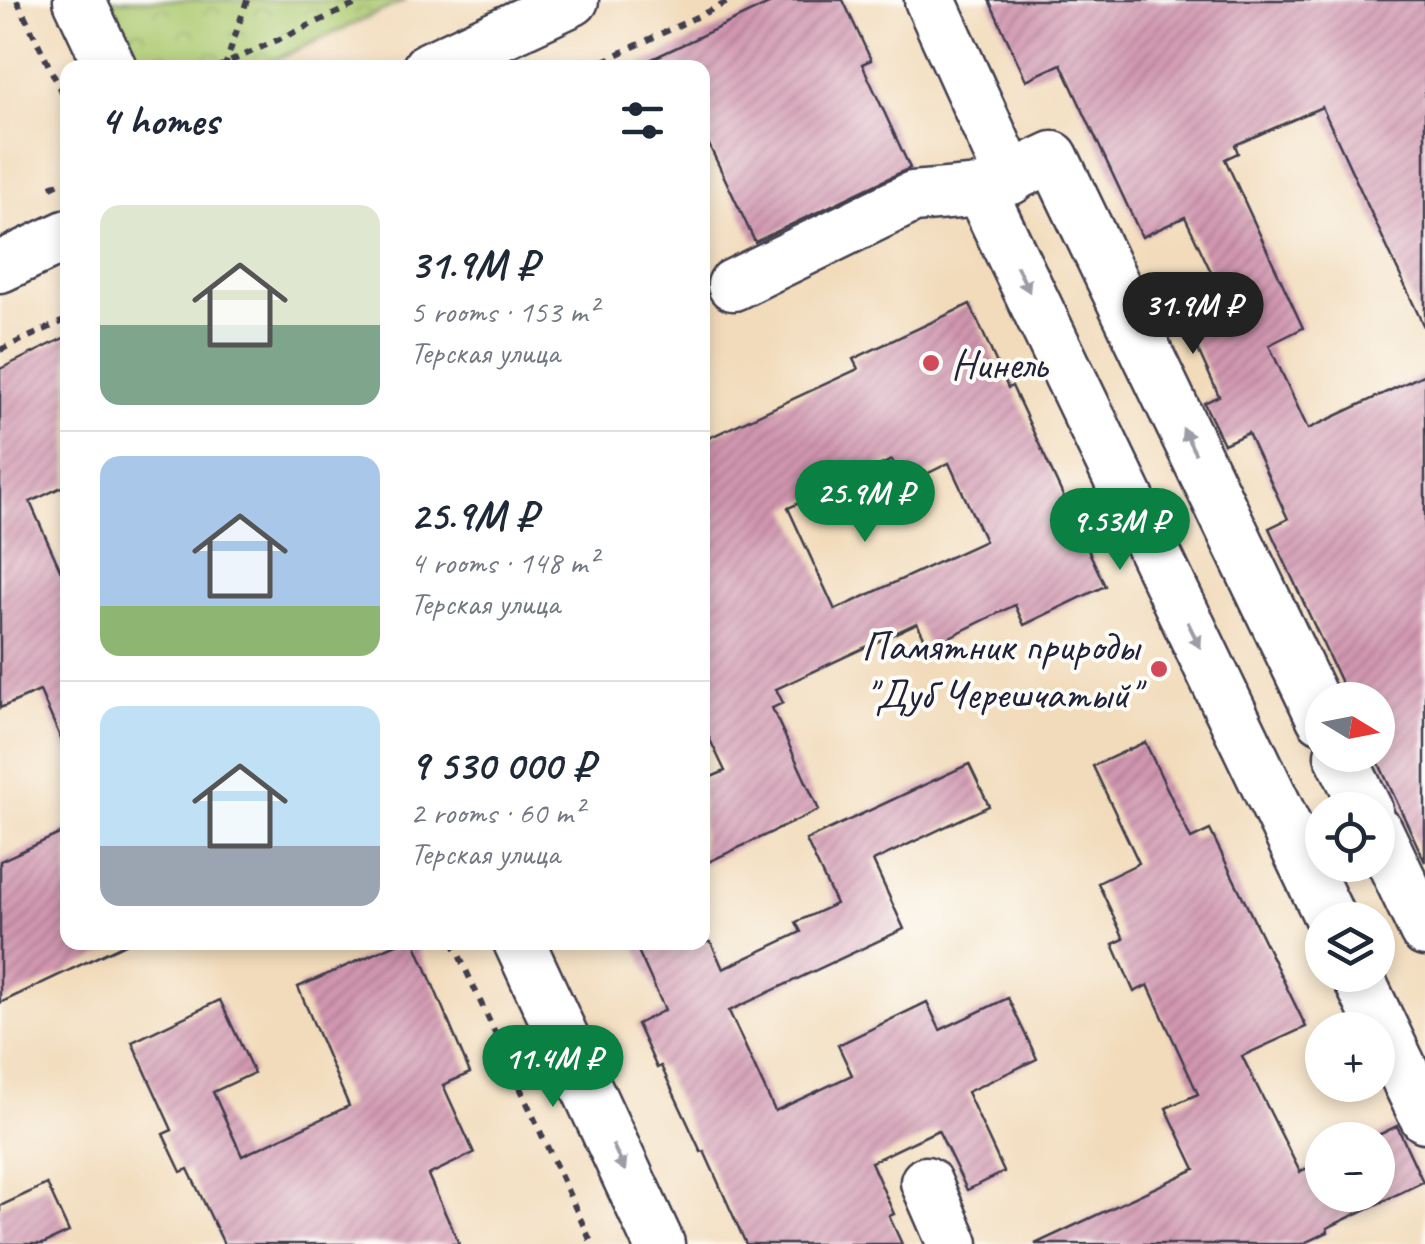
<!DOCTYPE html>
<meta charset="utf-8">
<style>
:root{--surface:#fff;--page:#f2f2f3;--text:#1f2937;--muted:#747a83;--line:#e0e1e3;--accent:#0b8043}
body{margin:0;font-family:Caveat,sans-serif;background:var(--page);color:var(--text);height:100vh;display:flex;flex-direction:column;font-size:38px;white-space:nowrap}
*{box-sizing:border-box;margin:0}
p{font-size:32px;color:var(--muted)}
.icon{flex:none;width:55px;height:55px;fill:none;stroke:currentColor;stroke-width:2;stroke-linecap:round;stroke-linejoin:round}
.map{position:relative;flex:1;overflow:hidden}
.details{position:absolute;left:60px;top:60px;width:650px;height:890px;display:flex;flex-direction:column;background:var(--surface);border-radius:20px;box-shadow:0 5px 15px #0003}
.details>*{flex:none}
.needle{width:65px;rotate:100deg}
.fabs{position:absolute;left:1305px;top:682px;display:grid;gap:20px}
.fabs a{display:grid;place-items:center;width:90px;height:90px;border-radius:50%;background:var(--surface);box-shadow:0 5px 15px #0003;font-size:50px}
.price{position:absolute;translate:-50% -85px;padding:0 22px;border-radius:35px;background:var(--accent);color:#fff;font-size:32px;line-height:65px;filter:drop-shadow(0 2px 5px #0008)}
.price::after{content:'';position:absolute;left:50%;top:60px;width:30px;height:22px;margin-left:-15px;background:inherit;clip-path:polygon(0 0,100% 0,50% 100%)}
.price.selected{background:#222;color:#fff}
ul{padding:0;list-style:none}
li{display:flex;align-items:center;gap:30px;height:250px;padding:0 40px}
li+li{border-top:2px solid var(--line)}
li span{display:grid;place-items:center;flex:none;width:280px;height:200px;border-radius:20px;color:#555}
li>.icon{margin-inline-start:auto}
span .icon{width:120px;height:120px;fill:#fffc;stroke-width:1}
li b{font-size:42px}
h2{display:flex;justify-content:space-between;align-items:center;height:120px;padding:0 40px;font-size:42px}
.map>svg:first-child{display:block}
</style>
<div class="map">
<svg width="1425" height="1244" viewBox="0 0 1425 1244">
<defs>
<pattern id="park-crowns" width="20" height="18" patternUnits="userSpaceOnUse" patternTransform="scale(2.5)"><rect width="20" height="18" fill="#adca71"/><path d="M2 6a3 3 0 1 1 6 0M12 15a3 3 0 1 1 6 0" fill="none" stroke="#95ad63"/></pattern>
<pattern id="building-hatch" width="6" height="6" patternUnits="userSpaceOnUse" patternTransform="scale(2.5)"><rect width="6" height="6" fill="#d297b0"/><path d="M-1 1l2-2M0 6l6-6M5 7l2-2" fill="none" stroke="#aa7b90"/></pattern>
</defs>
<rect width="100%" height="100%" fill="#fdfcf7"/>
<filter id="ink" filterUnits="userSpaceOnUse"><feTurbulence type="fractalNoise" baseFrequency=".01" numOctaves="2"/><feDisplacementMap in="SourceGraphic" scale="20" xChannelSelector="R" yChannelSelector="G"/><feConvolveMatrix kernelMatrix="1 2 1 2 8 2 1 2 1" color-interpolation-filters="sRGB"/></filter>
<filter id="wash" filterUnits="userSpaceOnUse"><feTurbulence type="fractalNoise" baseFrequency=".0048" numOctaves="4" result="noise"/><feDisplacementMap in="SourceGraphic" scale="40" xChannelSelector="R" yChannelSelector="G"/><feGaussianBlur stdDeviation="2.25" result="paint"/><feColorMatrix in="noise" values="0 0 0 0 0 0 0 0 0 0 0 0 0 0 0 0 0 1.4 0 .05"/><feComposite in="paint" operator="in"/></filter>
<g filter="url(#wash)">
<rect width="100%" height="100%" fill="#f2dbbb"/>
<!-- park -->
<polygon fill="url(#park-crowns)" stroke="#687656" stroke-width="2.5" points="103,0 406,0 257,68 135,67"/>
<g id="blocks">
<!-- building -->
<g fill="url(#building-hatch)" fill-rule="evenodd">
<polygon points="777,0 843,0 871,60 862,64 910,168 755,242 702,130 702,68 633,68"/>
<polygon points="989,0 1425,0 1425,329 1322,107 1235,145 1238,153 1225,159 1303,328 1269,345 1308,429 1425,374 1425,862 1375,755 1378,700 1349,700 1269,528 1288,519 1248,433 1224,444 1204,403 1219,396 1181,312 1221,293 1185,217 1142,237 1061,64 1026,80"/>
<path d="M970,304L1008,388L1012,386L1105,586L1024,625L1015,605L929,647L917,623L776,689L783,703L772,708L819,810L702,865V781L725,771L702,723V441L858,369L853,359ZM892,460L904,485L949,463L985,541L835,610L788,508Z"/>
<polygon points="68,336 68,484 30,502 68,587 68,755 40,691 0,708 0,369"/>
<polygon points="1145,742 1191,839 1210,830 1306,1027 1242,1056 1300,1172 1322,1162 1322,1195 1378,1195 1378,1140 1368,1140 1397,1126 1423,1182 1327,1228 1328,1232 1302,1244 1035,1244 1195,1169 1166,1108 1198,1094 1148,985 1134,992 1113,944 1124,939 1098,883 1139,863 1093,766"/>
<polygon points="969,764 989,806 873,861 904,929 729,1011 775,1111 852,1075 838,1045 927,1002 940,1030 1008,998 1037,1059 967,1092 1004,1172 967,1190 938,1130 871,1162 894,1214 889,1216 902,1244 746,1244 704,1151 701,1152 661,1066 657,1068 637,1024 665,1010 634,942 711,942 723,969 801,932 796,922 836,904 806,840"/>
<polygon points="68,830 68,942 129,942 0,1003 0,861"/>
<polygon points="401,942 415,942 470,1073 443,1085 474,1153 428,1175 459,1244 224,1244 188,1169 181,1172 163,1134 172,1130 132,1042 220,1000 254,1073 213,1092 242,1156 349,1106 298,987"/>
<polygon points="47,1184 69,1232 43,1244 0,1244 0,1206"/>
</g>
</g>
</g>
<g filter="url(#ink)">
<use href="#blocks" fill-opacity="0" stroke="#413e4e" stroke-width="2.5"/>
<g fill="none" stroke-linecap="round" stroke-linejoin="round">
<!-- minor casing -->
<g stroke="#413e4e" stroke-width="55">
<g id="minor">
<polyline points="79,0 111,68"/>
<polyline points="930,0 1011,179"/>
<polyline points="428,68 573,0"/>
<polyline points="981,191 1331,920"/>
<polyline points="0,267 68,235"/>
<polyline points="733,285 913,197 981,191 1053,157 1322,718"/>
<polyline points="1340,755 1367,810"/>
<polyline points="1378,832 1425,931"/>
<polyline points="519,942 659,1244"/>
<polyline points="1357,975 1425,1117"/>
<polyline points="926,1182 953,1244"/>
</g>
</g>
<!-- path -->
<g stroke="#413e4e" stroke-width="6" stroke-dasharray="8 8" stroke-linecap="butt">
<polyline points="17,0 68,105"/>
<polyline points="216,68 365,0"/>
<polyline points="228,68 226,63 247,0"/>
<polyline points="589,68 732,0"/>
<polyline points="51,187 68,179"/>
<polyline points="0,350 68,319"/>
<polyline points="453,942 592,1244"/>
</g>
<!-- minor -->
<use href="#minor" stroke="#fff" stroke-width="50"/>
</g>
<!-- one-way arrows -->
<defs><path id="oneway-solid" d="M-6-.8H1V-3.2L6.5 0L1 3.2V.8H-6Z" transform="scale(2.5)"/></defs>
<g fill="#9c9ca7">
<use href="#oneway-solid" transform="translate(1023 279) rotate(64)"/>
<use href="#oneway-solid" transform="translate(1189 441) rotate(-116)"/>
<use href="#oneway-solid" transform="translate(1194 635) rotate(64)"/>
<use href="#oneway-solid" transform="translate(619 1158) rotate(65)"/>
</g>
</g>
<!-- markers -->
<g fill="#d1495b" stroke="#fdfcf7" stroke-width="4">
<circle cx="931" cy="363" r="10"/>
<circle cx="1159" cy="669" r="10"/>
</g>
<g text-anchor="middle" stroke-width="8" stroke-linejoin="round" paint-order="stroke">
<!-- poi labels -->
<g font-size="42" fill="#22223b" stroke="#fdfcf7" text-anchor="start">
<text x="951" y="378">Нинель</text>
<text x="1139" y="660" text-anchor="end">Памятник природы<tspan x="1139" dy="48">"Дуб Черешчатый"</tspan></text>
</g>
</g>
</svg>
<div class="fabs">
<a><svg class="needle" viewBox="-14 -14 28 28"><path d="M0-13l5 13h-10z" fill="#e53935"/><path d="M0 13l5-13h-10z" fill="#747a83"/></svg></a>
<a><svg class="icon" aria-label="locate" viewBox="0 0 24 24"><circle cx="12" cy="12" r="6"/><path d="M12 2v4M12 18v4M2 12h4M18 12h4"/></svg></a>
<a><svg class="icon" aria-label="layers" viewBox="0 0 24 24"><path d="M12 4l9 5-9 5-9-5zM3 14l9 5 9-5"/></svg></a>
<a>+</a>
<a>−</a>
</div>
<b class="price selected" style="left:1193px;top:357px">31.9M ₽</b>
<b class="price" style="left:865px;top:545px">25.9M ₽</b>
<b class="price" style="left:1120px;top:573px">9.53M ₽</b>
<b class="price" style="left:553px;top:1110px">11.4M ₽</b>
<section class="details">
<h2>4 homes<svg class="icon" aria-label="filters" viewBox="0 0 24 24"><path d="M4 7h16M4 17h16"/><circle cx="9" cy="7" r="2"/><circle cx="15" cy="17" r="2"/></svg></h2>
<ul>
<li><span style="background:linear-gradient(#dfe7d0 60%,#7fa58c 0)"><svg class="icon" aria-label="home" viewBox="0 0 24 24"><path d="M3 11l9-7 9 7M6 9v11h12V9"/></svg></span><div><b>31.9M ₽</b><p>5 rooms · 153 m²</p><p>Терская улица</p></div></li>
<li><span style="background:linear-gradient(#a9c7e8 75%,#8fb573 0)"><svg class="icon" aria-label="home" viewBox="0 0 24 24"><path d="M3 11l9-7 9 7M6 9v11h12V9"/></svg></span><div><b>25.9M ₽</b><p>4 rooms · 148 m²</p><p>Терская улица</p></div></li>
<li><span style="background:linear-gradient(#bfe0f5 70%,#9aa5b1 0)"><svg class="icon" aria-label="home" viewBox="0 0 24 24"><path d="M3 11l9-7 9 7M6 9v11h12V9"/></svg></span><div><b>9 530 000 ₽</b><p>2 rooms · 60 m²</p><p>Терская улица</p></div></li>
</ul>
</section>
</div>
